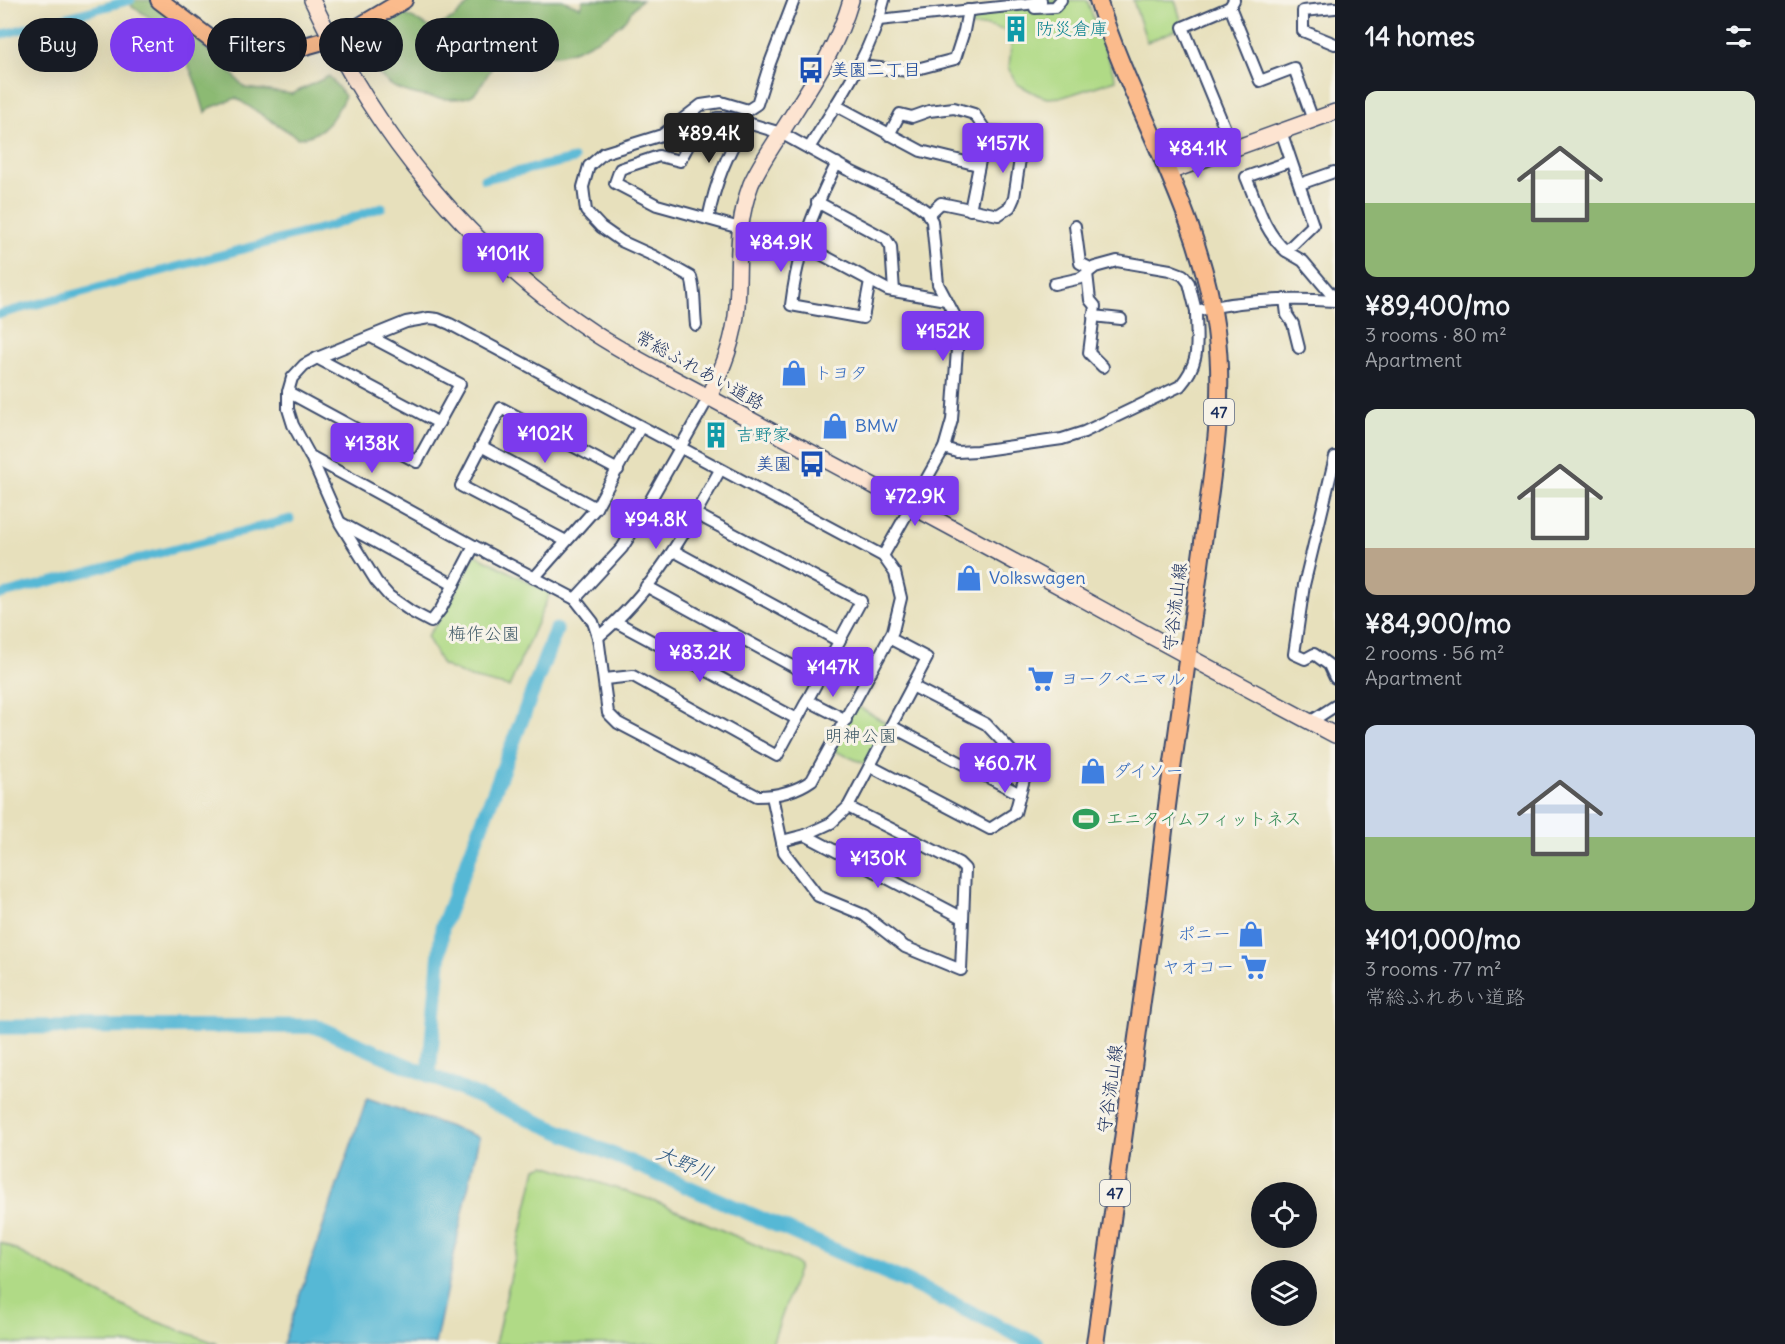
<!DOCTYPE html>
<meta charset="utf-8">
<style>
:root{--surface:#171b24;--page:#242831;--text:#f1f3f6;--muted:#9ea1a6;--accent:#7c3aed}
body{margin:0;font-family:Delius,"Klee One",sans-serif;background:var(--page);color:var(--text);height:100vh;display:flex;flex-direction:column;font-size:22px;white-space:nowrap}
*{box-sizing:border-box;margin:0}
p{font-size:20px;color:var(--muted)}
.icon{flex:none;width:33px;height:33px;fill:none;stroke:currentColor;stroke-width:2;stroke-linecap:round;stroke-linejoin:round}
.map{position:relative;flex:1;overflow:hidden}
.panel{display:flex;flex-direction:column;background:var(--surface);width:450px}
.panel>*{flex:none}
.banner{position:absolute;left:18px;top:18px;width:570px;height:54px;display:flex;gap:12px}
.controls{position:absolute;left:1251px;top:1182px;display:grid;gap:12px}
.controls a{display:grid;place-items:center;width:66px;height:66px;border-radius:50%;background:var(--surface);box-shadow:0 6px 24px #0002;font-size:30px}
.price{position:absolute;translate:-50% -51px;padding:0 14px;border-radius:6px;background:var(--accent);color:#fff;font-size:20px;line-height:39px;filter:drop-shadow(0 2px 3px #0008)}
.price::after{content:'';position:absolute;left:50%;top:36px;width:18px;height:14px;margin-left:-9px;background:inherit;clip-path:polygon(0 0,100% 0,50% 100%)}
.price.on{background:#222;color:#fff}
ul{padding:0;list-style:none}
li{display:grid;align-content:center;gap:12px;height:318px;padding:0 30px}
li span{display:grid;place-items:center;height:186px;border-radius:12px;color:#555}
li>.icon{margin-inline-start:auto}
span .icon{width:108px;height:108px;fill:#fffc;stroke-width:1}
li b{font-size:26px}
h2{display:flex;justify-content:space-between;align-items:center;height:72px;padding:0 30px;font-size:26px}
.tag{padding:0 21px;border-radius:27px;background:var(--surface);box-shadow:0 6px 24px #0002;font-size:21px;line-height:54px}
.tag.on{background:var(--accent);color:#fff}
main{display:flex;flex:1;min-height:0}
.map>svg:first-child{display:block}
</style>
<main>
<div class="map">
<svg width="1335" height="1344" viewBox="0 0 1335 1344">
<rect width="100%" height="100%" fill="#f7f3e8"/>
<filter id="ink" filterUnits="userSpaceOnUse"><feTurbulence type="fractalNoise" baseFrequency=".0167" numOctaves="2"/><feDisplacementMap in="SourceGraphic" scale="12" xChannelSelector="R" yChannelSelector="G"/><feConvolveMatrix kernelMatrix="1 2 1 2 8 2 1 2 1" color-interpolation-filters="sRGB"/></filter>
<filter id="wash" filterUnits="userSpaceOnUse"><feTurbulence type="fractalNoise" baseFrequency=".008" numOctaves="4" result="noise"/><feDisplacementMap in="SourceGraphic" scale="24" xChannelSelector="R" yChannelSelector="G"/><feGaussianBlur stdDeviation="1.35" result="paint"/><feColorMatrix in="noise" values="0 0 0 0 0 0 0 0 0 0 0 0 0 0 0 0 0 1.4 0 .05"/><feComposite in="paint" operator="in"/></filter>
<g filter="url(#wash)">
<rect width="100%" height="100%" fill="#e7e0bc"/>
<!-- green -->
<g fill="#b0da86" stroke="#668472" stroke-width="1.5">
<polygon points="1046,0 1087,0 1116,80 1063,97 1047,98 1038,95 1017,84 1009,69 1012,32 987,26 970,27 971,14"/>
<polygon points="1133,0 1175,0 1183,27 1147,42"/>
<path d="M475,554L550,593L509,687L471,678L442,665L427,636C448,611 461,582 475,554Z"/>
<polygon points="854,704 891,726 870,766 830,749"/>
<polygon points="545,1165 655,1201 795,1262 799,1267 772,1344 495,1344 536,1168"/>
<polygon points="0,1242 144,1317 218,1344 0,1344"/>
</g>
<!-- forest -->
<g fill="#8cba73" stroke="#547468" stroke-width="1.5">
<path d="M130,0H151L220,60L245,88L292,94L329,76L345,96C335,117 324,136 298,138L236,98L210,108L205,113C191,65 179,31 132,7Z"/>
<path d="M473,0H562L580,7L583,0H642C633,6 629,17 621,24C607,36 569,57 550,55C535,53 520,47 505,46C499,55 480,89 474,94C460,105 412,95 396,88C384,83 380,70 366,68L351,48L370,30L398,11L433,29L454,18Z"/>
</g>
<!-- water -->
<polygon fill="#57b8d5" stroke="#39749a" stroke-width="1.5" points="367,1098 479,1137 435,1344 283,1344"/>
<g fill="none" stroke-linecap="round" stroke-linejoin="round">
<!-- canal -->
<g stroke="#57b8d5" stroke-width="9">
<polyline points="0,35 131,0"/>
<polyline points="484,179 574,159"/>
<polyline points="0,314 330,226 382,207"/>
<polyline points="0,595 290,519"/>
</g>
<!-- river -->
<g stroke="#57b8d5" stroke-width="15">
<polyline points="0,1027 315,1026 908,1282 1036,1344"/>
<polyline points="429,1075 442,928 556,630"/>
</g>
</g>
</g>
<g filter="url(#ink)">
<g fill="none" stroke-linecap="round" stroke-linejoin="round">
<!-- street casing -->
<g stroke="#3a4a6c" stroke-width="14">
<g id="street">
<polyline points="1234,0 1230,7 1260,81 1294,68 1313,120"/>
<polyline points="1230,7 1183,27 1233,148"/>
<polyline points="1035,8 1055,7 1061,0"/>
<polyline points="1335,8 1303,11 1303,31 1335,44"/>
<polyline points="879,20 1027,4 1041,2 1041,0"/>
<polyline points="860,66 909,71 955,59 964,31 968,10"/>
<polyline points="835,105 921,151 978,165"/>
<path d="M1281,131L1313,225L1286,251C1264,232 1257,203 1246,177L1291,161"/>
<polyline points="889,135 900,114 912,117 929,111 954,108 974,114 986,131 970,210"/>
<path d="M809,148C838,101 871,55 884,0"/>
<path d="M837,163C812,213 798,249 791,305L863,318L870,281"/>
<polyline points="1300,184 1334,172"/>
<polyline points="817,202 886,239 891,247 894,291"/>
<polyline points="928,215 941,203 998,215 1010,207 1014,198 1024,133 986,131"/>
<path d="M708,219C716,180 726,157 746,122"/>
<polyline points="1075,226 1080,263 1092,269"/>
<polyline points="740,228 657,205 615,183 620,169 659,156 680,161 696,131 717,118 731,118 781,133 848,170 911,200 926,211 932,221 938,284 955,316 958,335 952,420 944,448 883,556"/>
<polyline points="802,244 888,290 946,300"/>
<polyline points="1286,251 1303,261 1335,299"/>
<polyline points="1087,273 1090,300 1095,306 1089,353 1103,367"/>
<polyline points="1054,284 1081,278 1095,267 1117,261 1170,270 1183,275 1189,283 1196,311"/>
<polyline points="1285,299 1287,315 1293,324 1299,348"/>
<polyline points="1093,316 1121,319"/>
<path d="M429,318L438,319L450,324L883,556L895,573L901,598L893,631L812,780C795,792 777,796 757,796L618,723L608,713L598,637L593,622L575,599L474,546L310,456L293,425L288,409V392L292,378L304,365L317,358L406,322Z"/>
<path d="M696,325C694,309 696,293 691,277L654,256L621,241L601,227L586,211L583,187L589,166L604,153L662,135L701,105L721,102L748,110L757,104L770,63L794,0"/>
<polyline points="317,358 439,423"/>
<polyline points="288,392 417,462 460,384 371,337"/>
<polyline points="481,446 596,508"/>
<path d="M944,448L957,452L977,451L1062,439L1084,432L1180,386C1202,360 1196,343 1196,311C1242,299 1288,298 1335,301"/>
<polyline points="311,457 340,523 376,581 389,596 412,612 431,622 441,609 474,546"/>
<polyline points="1335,457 1304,585 1294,654 1305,659 1314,654 1329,665 1335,678"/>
<polyline points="341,523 454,585"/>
<polyline points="566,541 461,486 501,408 618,470"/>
<polyline points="674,551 839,641"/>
<polyline points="534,578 596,508 640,428"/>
<polyline points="646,586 818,680"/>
<polyline points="575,599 622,548 634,529 709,397"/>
<polyline points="616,622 797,719"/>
<path d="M598,637C652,593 687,530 720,470"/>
<polyline points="605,679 633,676 777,756 861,601 696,514"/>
<polyline points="807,700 846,720"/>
<polyline points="1310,722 1335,706"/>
<polyline points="891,726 1020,794"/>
<polyline points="870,766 990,829 1015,813 1027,768 986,724 912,686"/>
<polyline points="772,796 784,852 818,896 864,915 905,947 961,970 965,869 959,863 848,807"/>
<polyline points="805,835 963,918"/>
<polyline points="782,841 805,835 831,823 848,807 927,658 889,638"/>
</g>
</g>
<!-- secondary casing -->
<g stroke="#3a4a6c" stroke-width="18">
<g id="secondary">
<path d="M312,0C376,136 471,252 597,335C633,358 672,377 710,398C778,434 846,471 915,508C1055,583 1194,661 1335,735"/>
<polyline points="1169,172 1335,112"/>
<path d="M709,397C723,368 735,338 737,306C740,263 735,226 751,184C759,166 770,150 781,133C808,90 837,49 851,0"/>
</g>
</g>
<!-- primary casing -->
<g stroke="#3a4a6c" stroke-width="20">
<g id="primary">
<polyline points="159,0 225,50 246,59 259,59 330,39 355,29 404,0"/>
<path d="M1095,1344C1115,1196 1136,1048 1156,899C1162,849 1167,799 1175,749C1184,682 1193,616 1202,550C1211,477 1226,405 1216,330C1200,210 1134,114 1098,0"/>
</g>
</g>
<!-- street -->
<use href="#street" stroke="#fff" stroke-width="10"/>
<!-- secondary -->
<use href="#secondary" stroke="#fde4d1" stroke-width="15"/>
<!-- primary -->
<use href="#primary" stroke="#fbbb8c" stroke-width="16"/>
</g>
</g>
<!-- icons -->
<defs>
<g id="building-bare" transform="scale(2.07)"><path d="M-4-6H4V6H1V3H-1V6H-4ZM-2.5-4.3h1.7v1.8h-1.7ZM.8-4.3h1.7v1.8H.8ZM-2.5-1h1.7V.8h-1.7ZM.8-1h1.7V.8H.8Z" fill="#0f9aa8" stroke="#f7f3e8" stroke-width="2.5" paint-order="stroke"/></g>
<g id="bus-bare" transform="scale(2.07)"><path d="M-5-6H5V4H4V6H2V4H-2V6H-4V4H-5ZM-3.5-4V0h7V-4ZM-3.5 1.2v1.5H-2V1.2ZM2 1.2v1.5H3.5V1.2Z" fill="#1a4fb4" stroke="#f7f3e8" stroke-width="2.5" paint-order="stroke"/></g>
<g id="shop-bare" transform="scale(2.07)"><path d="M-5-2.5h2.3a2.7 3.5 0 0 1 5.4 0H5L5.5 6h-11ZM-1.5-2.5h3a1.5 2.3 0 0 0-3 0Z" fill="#3f7fe0" stroke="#f7f3e8" stroke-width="2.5" paint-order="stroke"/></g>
<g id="supermarket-bare" transform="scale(2.07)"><path d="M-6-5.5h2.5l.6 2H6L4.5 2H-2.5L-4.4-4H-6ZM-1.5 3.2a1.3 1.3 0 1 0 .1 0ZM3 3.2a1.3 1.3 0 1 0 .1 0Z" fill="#3f7fe0" stroke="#f7f3e8" stroke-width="2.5" paint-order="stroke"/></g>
<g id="stadium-bare" transform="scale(2.07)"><path d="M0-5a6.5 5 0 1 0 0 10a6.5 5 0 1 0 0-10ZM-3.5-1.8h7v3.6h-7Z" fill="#2e9e5b" stroke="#f7f3e8" stroke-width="2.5" paint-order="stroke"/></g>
</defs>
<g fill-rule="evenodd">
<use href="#building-bare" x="1016" y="29"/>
<use href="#bus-bare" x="811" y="70"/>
<use href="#shop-bare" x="794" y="373"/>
<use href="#shop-bare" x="835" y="426"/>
<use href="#building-bare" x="716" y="435"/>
<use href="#bus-bare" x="812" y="464"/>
<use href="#shop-bare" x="969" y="578"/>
<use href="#supermarket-bare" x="1041" y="679"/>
<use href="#shop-bare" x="1093" y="771"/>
<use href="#stadium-bare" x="1086" y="819"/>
<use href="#shop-bare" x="1251" y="934"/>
<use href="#supermarket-bare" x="1254" y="967"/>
</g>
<g text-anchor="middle" stroke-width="6" stroke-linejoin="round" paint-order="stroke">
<!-- shield labels -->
<g fill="#f7f3e8" stroke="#5d6a87" stroke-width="1.5">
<rect x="1204" y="399" width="30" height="26" rx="4.5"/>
<rect x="1100" y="1180" width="30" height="26" rx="4.5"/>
</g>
<g font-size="16" font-weight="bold" fill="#1b2f5e">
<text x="1219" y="418">47</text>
<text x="1115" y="1199">47</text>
</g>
<!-- culture labels -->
<g font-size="18" fill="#0d838f" stroke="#f7f3e8" text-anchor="start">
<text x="1036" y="35">防災倉庫</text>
<text x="736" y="441">吉野家</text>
</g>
<!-- transit labels -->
<g font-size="18" fill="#164399" stroke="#f7f3e8" text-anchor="start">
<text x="831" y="76">美園二丁目</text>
<text x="792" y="470" text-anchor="end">美園</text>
</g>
<!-- street labels -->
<g font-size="18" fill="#1b2f5e" stroke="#f7f3e8">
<text transform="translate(700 370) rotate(29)" y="6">常総ふれあい道路</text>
<text transform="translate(1175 607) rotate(-83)" y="6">守谷流山線</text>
<text transform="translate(1110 1089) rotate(-82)" y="6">守谷流山線</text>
</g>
<!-- shop labels -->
<g font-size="18" fill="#366cbe" stroke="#f7f3e8" text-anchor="start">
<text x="814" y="379">トヨタ</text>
<text x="855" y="432">BMW</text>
<text x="989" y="584">Volkswagen</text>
<text x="1061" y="685">ヨークベニマル</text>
<text x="1113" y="777">ダイソー</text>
<text x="1231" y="940" text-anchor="end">ポニー</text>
<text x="1234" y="973" text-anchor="end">ヤオコー</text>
</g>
<!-- park labels -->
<g font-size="18" fill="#405a68" stroke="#f7f3e8">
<text x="484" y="640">梅作公園</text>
<text x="861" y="742">明神公園</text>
</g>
<!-- leisure labels -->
<g font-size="18" fill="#27864d" stroke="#f7f3e8" text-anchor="start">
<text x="1106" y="825">エニタイムフィットネス</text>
</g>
<!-- water labels -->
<g font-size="20" font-style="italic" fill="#2d5882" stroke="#f7f3e8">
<text transform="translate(685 1163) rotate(23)" y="7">大野川</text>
</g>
</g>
</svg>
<div class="controls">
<a><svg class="icon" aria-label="locate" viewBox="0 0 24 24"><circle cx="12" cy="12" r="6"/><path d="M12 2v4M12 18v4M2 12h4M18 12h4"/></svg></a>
<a><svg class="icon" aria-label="layers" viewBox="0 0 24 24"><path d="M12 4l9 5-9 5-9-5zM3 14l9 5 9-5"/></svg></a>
</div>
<b class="price on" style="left:709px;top:164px">¥89.4K</b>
<b class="price" style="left:1003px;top:174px">¥157K</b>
<b class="price" style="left:1198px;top:179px">¥84.1K</b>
<b class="price" style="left:781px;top:273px">¥84.9K</b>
<b class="price" style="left:503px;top:284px">¥101K</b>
<b class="price" style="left:943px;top:362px">¥152K</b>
<b class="price" style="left:545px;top:464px">¥102K</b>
<b class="price" style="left:372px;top:474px">¥138K</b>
<b class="price" style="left:915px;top:527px">¥72.9K</b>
<b class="price" style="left:656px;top:550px">¥94.8K</b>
<b class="price" style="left:700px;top:683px">¥83.2K</b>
<b class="price" style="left:833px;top:698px">¥147K</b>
<b class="price" style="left:1005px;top:794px">¥60.7K</b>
<b class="price" style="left:878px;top:889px">¥130K</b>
<div class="banner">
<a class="tag">Buy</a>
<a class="tag on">Rent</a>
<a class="tag">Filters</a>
<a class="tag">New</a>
<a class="tag">Apartment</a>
</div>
</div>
<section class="panel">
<h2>14 homes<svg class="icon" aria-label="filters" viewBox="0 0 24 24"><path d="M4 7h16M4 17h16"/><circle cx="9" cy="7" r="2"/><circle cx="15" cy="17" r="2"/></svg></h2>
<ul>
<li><span style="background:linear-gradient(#dfe7d0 60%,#8fb573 0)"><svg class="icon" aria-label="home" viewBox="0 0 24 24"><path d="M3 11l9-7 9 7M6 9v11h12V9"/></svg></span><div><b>¥89,400/mo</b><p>3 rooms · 80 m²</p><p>Apartment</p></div></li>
<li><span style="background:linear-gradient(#dfe7d0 75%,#b9a48a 0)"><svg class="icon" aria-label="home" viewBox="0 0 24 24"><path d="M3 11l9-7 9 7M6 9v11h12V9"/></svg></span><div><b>¥84,900/mo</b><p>2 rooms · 56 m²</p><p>Apartment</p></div></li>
<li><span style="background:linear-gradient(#c9d6e8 60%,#8fb573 0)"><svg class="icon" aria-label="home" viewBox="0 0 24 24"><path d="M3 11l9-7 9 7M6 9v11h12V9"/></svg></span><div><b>¥101,000/mo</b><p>3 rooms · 77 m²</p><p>常総ふれあい道路</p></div></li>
</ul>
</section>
</main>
